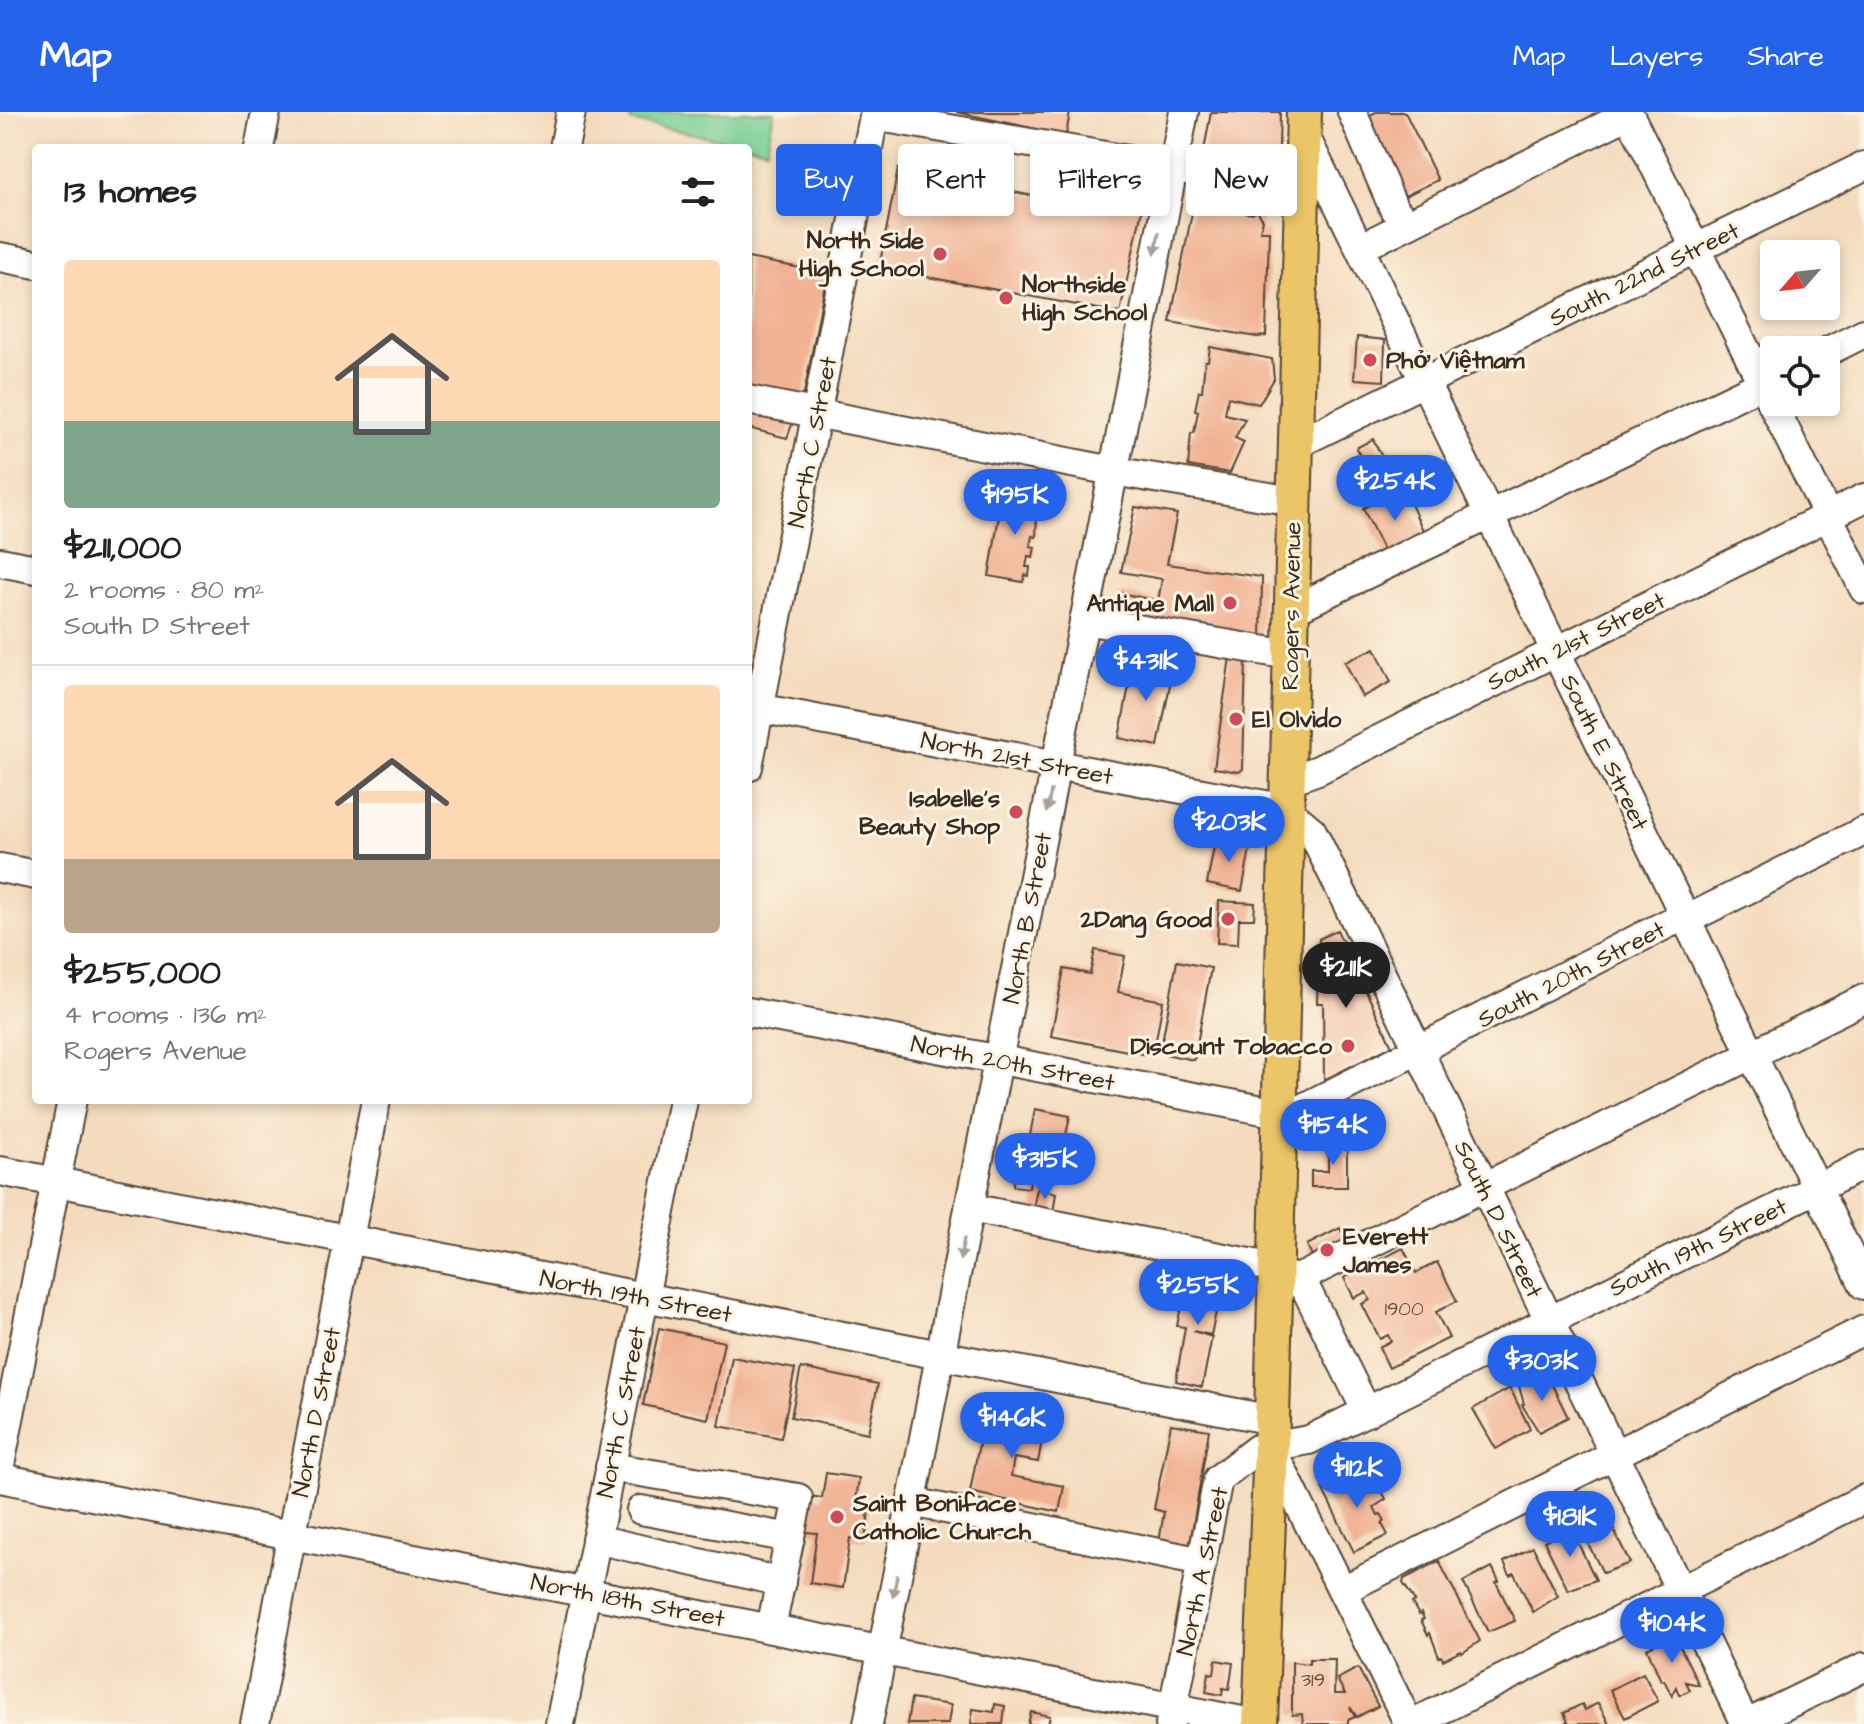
<!DOCTYPE html>
<meta charset="utf-8">
<style>
:root{--surface:#fff;--page:#f6f6f6;--text:#222;--muted:#767676;--line:#e0e0e0;--accent:#2563eb}
body{margin:0;font-family:"Architects Daughter",sans-serif;background:var(--page);color:var(--text);height:100vh;display:flex;flex-direction:column;font-size:30px;white-space:nowrap}
*{box-sizing:border-box;margin:0}
p{font-size:26px;color:var(--muted)}
.icon{flex:none;width:44px;height:44px;fill:none;stroke:currentColor;stroke-width:2;stroke-linecap:round;stroke-linejoin:round}
.map{position:relative;flex:1;overflow:hidden}
.sheet{position:absolute;left:32px;top:32px;width:720px;height:960px;display:flex;flex-direction:column;background:var(--surface);border-radius:8px;box-shadow:0 4px 12px #0003}
.sheet>*{flex:none}
.top-card{position:absolute;left:776px;top:32px;width:760px;height:72px;display:flex;gap:16px}
.needle{width:52px;rotate:242deg}
.controls{position:absolute;left:1760px;top:128px;display:grid;gap:16px}
.controls a{display:grid;place-items:center;width:80px;height:80px;border-radius:8px;background:var(--surface);box-shadow:0 4px 12px #0003;font-size:40px}
.price{position:absolute;translate:-50% -68px;padding:0 18px;border-radius:28px;background:var(--accent);color:#fff;font-size:26px;line-height:52px;filter:drop-shadow(0 2px 4px #0008)}
.price::after{content:'';position:absolute;left:50%;top:48px;width:24px;height:18px;margin-left:-12px;background:inherit;clip-path:polygon(0 0,100% 0,50% 100%)}
.price.on{background:#222;color:#fff}
ul{padding:0;list-style:none}
li{display:grid;align-content:center;gap:16px;height:424px;padding:0 32px}
li+li{border-top:2px solid var(--line)}
li span{display:grid;place-items:center;height:248px;border-radius:8px;color:#555}
li>.icon{margin-inline-start:auto}
span .icon{width:144px;height:144px;fill:#fffc;stroke-width:1}
li b{font-size:34px}
h2{display:flex;justify-content:space-between;align-items:center;height:96px;padding:0 32px;font-size:34px}
.tag{padding:0 28px;border-radius:8px;background:var(--surface);box-shadow:0 4px 12px #0003;font-size:28px;line-height:72px}
.tag.on{background:var(--accent);color:#fff}
header{display:flex;align-items:center;gap:48px;box-sizing:border-box;height:112px;padding:0 40px;background:var(--accent);color:#fff}
header strong{font-size:38px}
nav{display:flex;gap:44px;margin-inline-start:auto;font-size:28px}
.map>svg:first-child{display:block}
</style>
<header>
<strong>Map</strong>
<nav><a>Map</a><a>Layers</a><a>Share</a></nav>
</header>
<div class="map">
<svg width="1864" height="1612" viewBox="0 0 1864 1612">
<rect width="100%" height="100%" fill="#fcf5e5"/>
<filter id="ink" filterUnits="userSpaceOnUse"><feTurbulence type="fractalNoise" baseFrequency=".0125" numOctaves="2"/><feDisplacementMap in="SourceGraphic" scale="16" xChannelSelector="R" yChannelSelector="G"/><feConvolveMatrix kernelMatrix="1 2 1 2 8 2 1 2 1" color-interpolation-filters="sRGB"/></filter>
<filter id="wash" filterUnits="userSpaceOnUse"><feTurbulence type="fractalNoise" baseFrequency=".006" numOctaves="4" result="noise"/><feDisplacementMap in="SourceGraphic" scale="32" xChannelSelector="R" yChannelSelector="G"/><feGaussianBlur stdDeviation="1.8" result="paint"/><feColorMatrix in="noise" values="0 0 0 0 0 0 0 0 0 0 0 0 0 0 0 0 0 1.4 0 .05"/><feComposite in="paint" operator="in"/></filter>
<g filter="url(#wash)">
<rect width="100%" height="100%" fill="#f4dbbe"/>
<!-- green -->
<polygon fill="#77ce93" stroke="#597c58" stroke-width="2" points="632,0 774,0 767,37 630,9"/>
<g id="blocks">
<!-- building -->
<g fill="#f1b394">
<polygon points="956,0 1070,0 1066,23"/>
<polygon points="1211,0 1280,0 1278,64 1202,49"/>
<polygon points="1376,0 1405,0 1438,68 1405,84 1366,5"/>
<polygon points="898,57 1054,88 1057,70 1145,83 1120,201 879,156"/>
<polygon points="1203,89 1222,92 1223,96 1252,102 1257,99 1263,108 1260,119 1269,119 1266,224 1257,225 1170,210 1194,91 1203,94"/>
<polygon points="748,146 827,161 805,277 787,326 748,316"/>
<polygon points="1357,225 1385,228 1384,269 1354,267"/>
<polygon points="1210,235 1272,247 1274,267 1259,292 1228,285 1225,302 1245,307 1235,326 1244,330 1230,361 1188,354 1191,321 1194,321 1198,299 1195,298 1199,279 1202,279 1205,249 1208,249"/>
<polygon points="1373,327 1391,363 1373,372 1362,358 1366,356 1356,336"/>
<polygon points="1404,377 1427,427 1387,446 1363,396"/>
<polygon points="1003,380 1040,386 1039,394 1043,394 1042,403 1037,403 1036,425 1032,424 1030,434 1035,435 1033,445 1028,444 1026,455 1030,455 1029,464 1025,463 1023,470 989,464"/>
<polygon points="1135,395 1177,402 1167,452 1262,465 1261,531 1116,504 1120,481 1158,489 1162,467 1121,460"/>
<polygon points="1375,536 1391,570 1362,585 1345,550"/>
<polygon points="1230,545 1246,547 1243,657 1239,660 1214,656"/>
<polygon points="1134,548 1173,557 1158,634 1119,626"/>
<polygon points="1216,724 1247,730 1246,736 1250,737 1242,779 1207,772"/>
<polygon points="1219,789 1255,791 1254,807 1239,807 1238,832 1217,831"/>
<polygon points="1337,818 1392,934 1324,968 1323,891 1317,891 1319,827"/>
<polygon points="1095,838 1125,844 1118,880 1163,889 1153,944 1051,924 1064,857 1090,862"/>
<polygon points="1177,849 1211,856 1194,948 1160,941"/>
<polygon points="1035,997 1070,1004 1057,1067 1023,1060"/>
<polygon points="1328,1028 1347,1028 1347,1075 1311,1075 1311,1059 1328,1059"/>
<polygon points="1014,1063 1030,1066 1029,1076 1013,1074"/>
<polygon points="1037,1076 1056,1081 1053,1101 1033,1097"/>
<polygon points="1340,1116 1350,1135 1316,1152 1307,1133"/>
<polygon points="1403,1136 1416,1161 1437,1150 1457,1189 1436,1200 1449,1226 1389,1256 1379,1235 1391,1229 1388,1223 1380,1227 1362,1192 1370,1188 1366,1180 1354,1186 1344,1166"/>
<polygon points="1193,1159 1222,1166 1220,1175 1226,1176 1225,1183 1220,1182 1211,1223 1193,1219 1212,1225 1202,1275 1176,1269 1185,1215 1177,1214 1181,1195 1185,1196"/>
<polygon points="659,1216 724,1230 708,1307 643,1293"/>
<polygon points="732,1245 795,1257 781,1326 719,1314"/>
<polygon points="801,1256 878,1272 868,1321 791,1305"/>
<polygon points="1546,1261 1568,1305 1539,1320 1522,1293 1524,1292 1519,1274"/>
<polygon points="1510,1276 1530,1317 1496,1337 1473,1297"/>
<polygon points="986,1295 1046,1307 1038,1350 1014,1346 1011,1364 1064,1374 1059,1400 970,1380"/>
<polygon points="1171,1312 1209,1318 1189,1437 1159,1430 1164,1400 1154,1397"/>
<polygon points="1356,1358 1368,1382 1380,1376 1386,1387 1374,1395 1378,1403 1381,1402 1385,1409 1382,1412 1388,1423 1354,1440 1322,1376"/>
<polygon points="826,1361 859,1366 856,1389 870,1391 865,1429 850,1426 843,1476 810,1471 817,1421 805,1420 810,1384 822,1386"/>
<polygon points="1608,1397 1614,1411 1611,1412 1630,1451 1603,1461 1578,1412"/>
<polygon points="1573,1414 1580,1427 1577,1429 1596,1468 1568,1478 1544,1429"/>
<polygon points="1533,1435 1558,1484 1533,1500 1514,1461 1510,1463 1504,1450"/>
<polygon points="1439,1449 1480,1529 1462,1541 1461,1539 1443,1548 1441,1544 1439,1545 1430,1521 1428,1523 1421,1508 1424,1507 1421,1501 1419,1503 1412,1491 1415,1489 1403,1471 1404,1467"/>
<polygon points="1492,1455 1499,1469 1496,1470 1515,1509 1488,1520 1463,1470"/>
<polygon points="1674,1522 1699,1573 1686,1570 1690,1578 1680,1583 1677,1575 1672,1584 1664,1568 1661,1569 1647,1536"/>
<polygon points="1309,1547 1335,1547 1334,1582 1345,1582 1337,1567 1358,1556 1378,1594 1357,1605 1350,1595 1355,1605 1348,1608 1348,1612 1303,1612 1302,1602 1292,1603 1292,1550 1309,1552"/>
<polygon points="1216,1548 1233,1551 1229,1577 1223,1576 1222,1583 1206,1580 1209,1561 1214,1562"/>
<polygon points="1643,1561 1658,1589 1625,1606 1610,1578"/>
<polygon points="911,1587 951,1593 948,1612 907,1612"/>
<polygon points="1598,1591 1609,1612 1564,1612 1568,1610 1564,1601 1582,1592 1585,1598"/>
<polygon points="995,1592 1005,1594 1003,1612 971,1612 973,1597 994,1600"/>
<polygon points="1031,1600 1050,1604 1048,1612 1028,1612"/>
</g>
</g>
</g>
<g filter="url(#ink)">
<use href="#blocks" fill-opacity="0" stroke="#574536" stroke-width="2"/>
<g fill="none" stroke-linecap="round" stroke-linejoin="round">
<!-- minor casing -->
<g stroke="#574536" stroke-width="32">
<g id="minor">
<polyline points="1352,0 1394,97 1408,112 1360,136"/>
<polyline points="1628,0 1864,477"/>
<polyline points="1303,20 1864,1173"/>
<polyline points="259,36 266,0"/>
<polyline points="564,36 571,0"/>
<polyline points="1408,112 1629,2"/>
<polyline points="0,145 36,152"/>
<polyline points="1826,240 1864,221"/>
<polyline points="748,288 1113,359 1293,389"/>
<polyline points="1295,333 1864,54"/>
<polyline points="0,450 36,457"/>
<polyline points="1290,499 1774,266"/>
<polyline points="1084,508 1290,543"/>
<polyline points="748,594 1286,697 1312,719 1745,1612"/>
<polyline points="748,655 874,4 1302,78"/>
<polyline points="1287,669 1318,658 1864,386"/>
<polyline points="0,756 36,763"/>
<polyline points="748,900 1289,1003 1669,811 1700,801 1864,719"/>
<polyline points="0,1059 1272,1308"/>
<polyline points="970,1096 1275,1156"/>
<polyline points="1275,1165 1300,1166 1864,887"/>
<polyline points="1297,1168 1307,1179 1367,1300"/>
<polyline points="1271,1336 1409,1612"/>
<polyline points="0,1353 72,988"/>
<polyline points="610,1355 798,1386 771,1516"/>
<polyline points="0,1366 1257,1612"/>
<polyline points="912,1390 1202,1450"/>
<polyline points="641,1398 790,1426"/>
<polyline points="596,1427 781,1470"/>
<polyline points="1343,1478 1864,1218"/>
<polyline points="255,1612 376,988"/>
<polyline points="560,1612 683,988"/>
<polyline points="868,1612 1184,0"/>
<polyline points="1170,1612 1218,1367 1257,1337 1309,1328 1864,1053"/>
<polyline points="1412,1612 1864,1387"/>
<polyline points="1747,1612 1864,1555"/>
</g>
</g>
<!-- major casing -->
<g stroke="#574536" stroke-width="38">
<polyline id="major" points="1260,1612 1272,1308 1304,0"/>
</g>
<!-- minor -->
<use href="#minor" stroke="#fff" stroke-width="28"/>
<!-- major -->
<use href="#major" stroke="#ecc569" stroke-width="34"/>
</g>
<!-- one-way arrows -->
<defs><path id="oneway-solid" d="M-6-.8H1V-3.2L6.5 0L1 3.2V.8H-6Z" transform="scale(2)"/></defs>
<g fill="#a79f9a">
<use href="#oneway-solid" transform="translate(1157 131) rotate(101)"/>
<use href="#oneway-solid" transform="translate(1049 689) rotate(101)"/>
<use href="#oneway-solid" transform="translate(962 1137) rotate(101)"/>
<use href="#oneway-solid" transform="translate(895 1474) rotate(101)"/>
</g>
</g>
<!-- markers -->
<g fill="#d1495b" stroke="#fcf5e5" stroke-width="3">
<circle cx="940" cy="142" r="8"/>
<circle cx="1006" cy="186" r="8"/>
<circle cx="1370" cy="248" r="8"/>
<circle cx="1230" cy="491" r="8"/>
<circle cx="1236" cy="607" r="8"/>
<circle cx="1016" cy="700" r="8"/>
<circle cx="1228" cy="807" r="8"/>
<circle cx="1348" cy="934" r="8"/>
<circle cx="1327" cy="1138" r="8"/>
<circle cx="837" cy="1405" r="8"/>
</g>
<g text-anchor="middle" stroke-width="6" stroke-linejoin="round" paint-order="stroke">
<!-- number labels -->
<g font-size="20" fill="#684c3c">
<text x="1404" y="1203">1900</text>
<text x="1313" y="1574">319</text>
</g>
<!-- poi labels -->
<g font-size="24" font-weight="bold" fill="#3b2a1e" stroke="#fcf5e5" text-anchor="end">
<text x="924" y="136">North Side<tspan x="924" dy="28">High School</tspan></text>
<text x="1022" y="180" text-anchor="start">Northside<tspan x="1022" dy="28">High School</tspan></text>
<text x="1386" y="256" text-anchor="start">Phở Việtnam</text>
<text x="1214" y="499">Antique Mall</text>
<text x="1252" y="615" text-anchor="start">El Olvido</text>
<text x="1000" y="694">Isabelle's<tspan x="1000" dy="28">Beauty Shop</tspan></text>
<text x="1212" y="815">2Dang Good</text>
<text x="1332" y="942">Discount Tobacco</text>
<text x="1343" y="1132" text-anchor="start">Everett<tspan x="1343" dy="28">James</tspan></text>
<text x="853" y="1399" text-anchor="start">Saint Boniface<tspan x="853" dy="28">Catholic Church</tspan></text>
</g>
<!-- street labels -->
<g font-size="24" fill="#3b2a1e" stroke="#fcf5e5">
<text transform="translate(1644 162) rotate(-26)" y="8">South 22nd Street</text>
<text transform="translate(812 330) rotate(-79)" y="8">North C Street</text>
<text transform="translate(1291 494) rotate(-89)" y="8">Rogers Avenue</text>
<text transform="translate(1576 529) rotate(-26)" y="8">South 21st Street</text>
<text transform="translate(1605 640) rotate(64)" y="8">South E Street</text>
<text transform="translate(1017 646) rotate(11)" y="8">North 21st Street</text>
<text transform="translate(1027 806) rotate(-79)" y="8">North B Street</text>
<text transform="translate(1571 862) rotate(-27)" y="8">South 20th Street</text>
<text transform="translate(1013 951) rotate(11)" y="8">North 20th Street</text>
<text transform="translate(1499 1107) rotate(64)" y="8">South D Street</text>
<text transform="translate(1698 1135) rotate(-26)" y="8">South 19th Street</text>
<text transform="translate(636 1184) rotate(11)" y="8">North 19th Street</text>
<text transform="translate(316 1300) rotate(-79)" y="8">North D Street</text>
<text transform="translate(621 1300) rotate(-79)" y="8">North C Street</text>
<text transform="translate(1202 1459) rotate(-78)" y="8">North A Street</text>
<text transform="translate(628 1488) rotate(11)" y="8">North 18th Street</text>
</g>
</g>
</svg>
<div class="controls">
<a><svg class="needle" viewBox="-14 -14 28 28"><path d="M0-13l5 13h-10z" fill="#e53935"/><path d="M0 13l5-13h-10z" fill="#767676"/></svg></a>
<a><svg class="icon" aria-label="locate" viewBox="0 0 24 24"><circle cx="12" cy="12" r="6"/><path d="M12 2v4M12 18v4M2 12h4M18 12h4"/></svg></a>
</div>
<b class="price" style="left:1395px;top:411px">$254K</b>
<b class="price" style="left:1015px;top:425px">$195K</b>
<b class="price" style="left:1146px;top:591px">$431K</b>
<b class="price" style="left:1229px;top:752px">$203K</b>
<b class="price on" style="left:1346px;top:898px">$211K</b>
<b class="price" style="left:1333px;top:1055px">$154K</b>
<b class="price" style="left:1045px;top:1089px">$315K</b>
<b class="price" style="left:1198px;top:1215px">$255K</b>
<b class="price" style="left:1542px;top:1291px">$303K</b>
<b class="price" style="left:1012px;top:1348px">$146K</b>
<b class="price" style="left:1357px;top:1398px">$112K</b>
<b class="price" style="left:1570px;top:1447px">$181K</b>
<b class="price" style="left:1672px;top:1553px">$104K</b>
<div class="top-card">
<a class="tag on">Buy</a>
<a class="tag">Rent</a>
<a class="tag">Filters</a>
<a class="tag">New</a>
</div>
<section class="sheet">
<h2>13 homes<svg class="icon" aria-label="filters" viewBox="0 0 24 24"><path d="M4 7h16M4 17h16"/><circle cx="9" cy="7" r="2"/><circle cx="15" cy="17" r="2"/></svg></h2>
<ul>
<li><span style="background:linear-gradient(#ffd9b3 65%,#7fa58c 0)"><svg class="icon" aria-label="home" viewBox="0 0 24 24"><path d="M3 11l9-7 9 7M6 9v11h12V9"/></svg></span><div><b>$211,000</b><p>2 rooms · 80 m²</p><p>South D Street</p></div></li>
<li><span style="background:linear-gradient(#ffd9b3 70%,#b9a48a 0)"><svg class="icon" aria-label="home" viewBox="0 0 24 24"><path d="M3 11l9-7 9 7M6 9v11h12V9"/></svg></span><div><b>$255,000</b><p>4 rooms · 136 m²</p><p>Rogers Avenue</p></div></li>
</ul>
</section>
</div>
